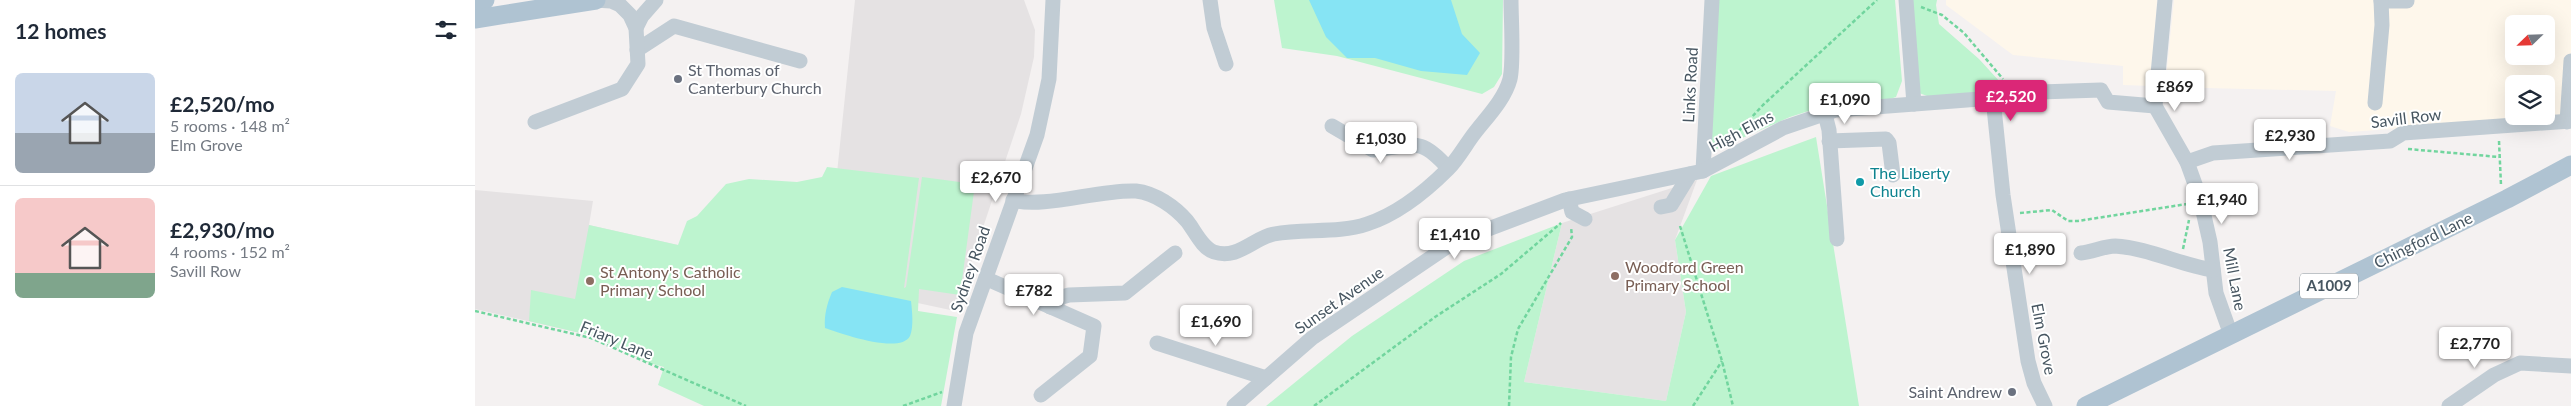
<!DOCTYPE html>
<meta charset="utf-8">
<style>
:root{--surface:#fff;--page:#f6f6f7;--text:#1f2937;--muted:#747a83;--line:#e0e1e3;--accent:#db2777}
body{margin:0;font-family:Lato,sans-serif;background:var(--page);color:var(--text);height:100vh;display:flex;flex-direction:column;font-size:19px;white-space:nowrap}
*{box-sizing:border-box;margin:0}
p{font-size:16px;color:var(--muted)}
.icon{flex:none;width:28px;height:28px;fill:none;stroke:currentColor;stroke-width:2;stroke-linecap:round;stroke-linejoin:round}
.map{position:relative;flex:1;overflow:hidden}
.panel{display:flex;flex-direction:column;background:var(--surface);width:475px}
.panel>*{flex:none}
.needle{width:32px;rotate:247deg}
.controls{position:absolute;left:2030px;top:15px;display:grid;gap:10px}
.controls a{display:grid;place-items:center;width:50px;height:50px;border-radius:8px;background:var(--surface);box-shadow:0 5px 20px #0002;font-size:25px}
.price{position:absolute;translate:-50% -42px;padding:0 11px;border-radius:5px;background:#fff;color:#222;font-size:16px;line-height:32px;filter:drop-shadow(0 1px 2px #0008)}
.price::after{content:'';position:absolute;left:50%;top:30px;width:15px;height:11px;margin-left:-8px;background:inherit;clip-path:polygon(0 0,100% 0,50% 100%)}
.price.selected{background:var(--accent);color:#fff}
ul{padding:0;list-style:none}
li{display:flex;align-items:center;gap:15px;height:125px;padding:0 15px}
li+li{border-top:1px solid var(--line)}
li span{display:grid;place-items:center;flex:none;width:140px;height:100px;border-radius:8px;color:#555}
li>.icon{margin-inline-start:auto}
span .icon{width:60px;height:60px;fill:#fffc;stroke-width:1}
li b{font-size:21px}
h2{display:flex;justify-content:space-between;align-items:center;height:60px;padding:0 15px;font-size:21px}
main{display:flex;flex:1;min-height:0}
.map>svg:first-child{display:block}
</style>
<main>
<section class="panel">
<h2>12 homes<svg class="icon" aria-label="filters" viewBox="0 0 24 24"><path d="M4 7h16M4 17h16"/><circle cx="9" cy="7" r="2"/><circle cx="15" cy="17" r="2"/></svg></h2>
<ul>
<li><span style="background:linear-gradient(#c9d6e8 60%,#9aa5b1 0)"><svg class="icon" aria-label="home" viewBox="0 0 24 24"><path d="M3 11l9-7 9 7M6 9v11h12V9"/></svg></span><div><b>£2,520/mo</b><p>5 rooms · 148 m²</p><p>Elm Grove</p></div></li>
<li><span style="background:linear-gradient(#f6c9c9 75%,#7fa58c 0)"><svg class="icon" aria-label="home" viewBox="0 0 24 24"><path d="M3 11l9-7 9 7M6 9v11h12V9"/></svg></span><div><b>£2,930/mo</b><p>4 rooms · 152 m²</p><p>Savill Row</p></div></li>
</ul>
</section>
<div class="map">
<svg width="2096" height="406" viewBox="0 0 2096 406">
<rect width="100%" height="100%" fill="#f4f1f1"/>
<!-- commercial -->
<g fill="#fef7eb" fill-rule="evenodd">
<polygon points="1471,0 1682,0 1676,86 1648,85 1648,66 1538,55 1471,5"/>
<path d="M1699,0H2096V126L1972,125L1874,132L1855,126L1861,91L1690,87ZM2039,24H2071V56H2039ZM2039,84H2071V116H2039Z"/>
</g>
<!-- education -->
<g fill="#e5e2e3">
<polygon points="380,0 549,0 560,30 559,57 546,114 480,311 354,284 362,173"/>
<polygon points="1222,180 1200,240 1211,312 1191,401 1049,382 1087,223"/>
<polygon points="0,190 118,201 114,225 234,252 174,363 118,336 0,309"/>
</g>
<!-- green -->
<g fill="#bdf4cf">
<polygon points="799,0 1028,0 1027,74 1019,87 1007,94 862,56 807,48"/>
<polygon points="1242,0 1420,0 1427,81 1421,97 1400,104 1346,107 1315,117 1235,152"/>
<polygon points="1436,0 1462,0 1461,5 1464,24 1504,59 1526,83 1521,92 1455,97 1444,93"/>
<polygon points="1341,137 1384,406 791,406 877,336 989,261 1087,223 1049,382 1191,401 1211,312 1200,240 1236,176"/>
<polygon points="352,167 444,178 429,288 431,287 447,177 500,184 485,295 444,289 443,311 482,317 466,406 229,406 183,385 189,367 174,363 118,336 54,321 56,290 100,299 114,225 203,245 212,221 222,216 251,184 274,179 322,182 347,177"/>
</g>
<!-- water -->
<g fill="#86e4f4">
<polygon points="834,0 976,0 987,34 1005,53 992,75 946,71 900,58 872,58 851,37"/>
<path d="M367,287L436,301C437,310 439,327 435,336C425,355 365,333 350,328C349,315 352,304 357,292Z"/>
</g>
<g fill="none" stroke-linecap="round" stroke-linejoin="round">
<!-- path -->
<g stroke="#71d59e" stroke-width="2.5" stroke-dasharray="4 2.5" stroke-linecap="butt">
<polyline points="1446,7 1467,15 1489,33 1528,79"/>
<polyline points="1260,135 1288,105 1402,0"/>
<polyline points="2024,141 2026,185"/>
<polyline points="1933,149 2024,157"/>
<polyline points="1545,213 1577,210 1593,221 1603,221 1712,204"/>
<polyline points="1205,226 1247,361 1258,406"/>
<polyline points="1708,249 1714,220"/>
<polyline points="0,311 116,338 271,406"/>
<polyline points="428,406 467,392"/>
<polyline points="839,406 960,317 1026,274 1086,223"/>
<polyline points="1034,406 1036,357 1043,329 1097,237 1096,227"/>
<polyline points="1218,406 1247,361"/>
</g>
<!-- minor -->
<g stroke="#c1ccd4" stroke-width="15">
<polyline points="735,0 739,28 751,64"/>
<polyline points="1431,0 1439,104"/>
<polyline points="1690,0 1680,106 1712,162 1725,198 1735,242 1741,293 1756,335"/>
<polyline points="1906,1 1932,1"/>
<polyline points="161,28 167,16 181,0"/>
<polyline points="162,50 199,26 325,61"/>
<polyline points="1518,98 1528,195 1553,361 1559,383 1570,406"/>
<polyline points="1900,103 1907,25 1906,0"/>
<polyline points="1350,114 1354,130 1362,239"/>
<polyline points="60,122 147,89 163,64 161,28 155,15 145,5 136,1 119,0"/>
<polyline points="2092,122 2096,61"/>
<path d="M857,126L898,150C937,147 943,134 973,168"/>
<polyline points="1354,141 1411,139 1414,143 1418,175"/>
<polyline points="1712,162 1738,153 1915,141 1928,133 2096,121"/>
<polyline points="1228,171 1237,0"/>
<polyline points="1094,199 1097,212 1110,219"/>
<path d="M538,200C568,209 625,189 661,191C680,193 700,207 712,221C720,231 727,248 739,252C763,260 778,238 799,234C829,228 862,234 892,224C923,214 951,191 973,169C984,158 992,142 1002,130C1014,115 1030,98 1035,79C1039,62 1036,19 1036,0"/>
<polyline points="1186,207 1196,205 1215,174"/>
<path d="M1606,253C1617,252 1630,246 1640,246C1673,248 1706,265 1738,270"/>
<polyline points="512,279 619,326 615,356 566,395"/>
<polyline points="575,307 587,297 594,295 650,293 700,253"/>
<polyline points="682,343 791,378"/>
<polyline points="479,406 491,333 562,135 574,79 578,0"/>
<polyline points="759,406 837,338 979,242 1090,200 1228,171 1308,128 1361,110 1518,98 1534,93 1626,90 1633,102 1680,106"/>
<polyline points="1974,406 2019,375 2045,363 2096,366"/>
</g>
<!-- major -->
<g stroke="#afc3d2" stroke-width="19">
<polyline points="0,1 10,0"/>
<polyline points="0,19 121,0"/>
<polyline points="1611,406 2032,199 2096,165"/>
</g>
</g>
<!-- markers -->
<g fill="#6b7280" stroke="#fff" stroke-width="2">
<circle cx="203" cy="79" r="5"/>
<circle cx="1537" cy="392" r="5"/>
</g>
<circle fill="#0f9aa8" stroke="#fff" stroke-width="2" cx="1385" cy="182" r="5"/>
<g fill="#8d6e63" stroke="#fff" stroke-width="2">
<circle cx="1140" cy="276" r="5"/>
<circle cx="115" cy="281" r="5"/>
</g>
<g text-anchor="middle" stroke-width="4" stroke-linejoin="round" paint-order="stroke">
<!-- shield labels -->
<rect fill="#fff" stroke="#7e8990" stroke-width="1" x="1825" y="273.5" width="58" height="25" rx="4"/>
<g font-size="15" font-weight="bold" fill="#475661">
<text x="1854" y="291">A1009</text>
</g>
<!-- worship labels -->
<g font-size="16" fill="#5b616d" stroke="#fff" text-anchor="start">
<text x="213" y="76">St Thomas of<tspan x="213" dy="18">Canterbury Church</tspan></text>
<text x="1527" y="398" text-anchor="end">Saint Andrew</text>
</g>
<!-- street labels -->
<g font-size="16" fill="#475661" stroke="#fff">
<text transform="translate(1215 85) rotate(-87)" y="6">Links Road</text>
<text transform="translate(1931 118) rotate(-7)" y="6">Savill Row</text>
<text transform="translate(1266 131) rotate(-28)" y="6">High Elms</text>
<text transform="translate(1948 240) rotate(-26)" y="6">Chingford Lane</text>
<text transform="translate(495 269) rotate(-71)" y="6">Sydney Road</text>
<text transform="translate(1760 279) rotate(79)" y="6">Mill Lane</text>
<text transform="translate(864 300) rotate(-35)" y="6">Sunset Avenue</text>
<text transform="translate(1569 339) rotate(79)" y="6">Elm Grove</text>
<text transform="translate(142 340) rotate(22)" y="6">Friary Lane</text>
</g>
<!-- culture labels -->
<g font-size="16" fill="#0d838f" stroke="#fff" text-anchor="start">
<text x="1395" y="179">The Liberty<tspan x="1395" dy="18">Church</tspan></text>
</g>
<!-- education labels -->
<g font-size="16" fill="#785e54" stroke="#fff" text-anchor="start">
<text x="1150" y="273">Woodford Green<tspan x="1150" dy="18">Primary School</tspan></text>
<text x="125" y="278">St Antony's Catholic<tspan x="125" dy="18">Primary School</tspan></text>
</g>
</g>
</svg>
<div class="controls">
<a><svg class="needle" viewBox="-14 -14 28 28"><path d="M0-13l5 13h-10z" fill="#e53935"/><path d="M0 13l5-13h-10z" fill="#747a83"/></svg></a>
<a><svg class="icon" aria-label="layers" viewBox="0 0 24 24"><path d="M12 4l9 5-9 5-9-5zM3 14l9 5 9-5"/></svg></a>
</div>
<b class="price" style="left:1700px;top:112px">£869</b>
<b class="price selected" style="left:1536px;top:122px">£2,520</b>
<b class="price" style="left:1370px;top:125px">£1,090</b>
<b class="price" style="left:1815px;top:161px">£2,930</b>
<b class="price" style="left:906px;top:164px">£1,030</b>
<b class="price" style="left:521px;top:203px">£2,670</b>
<b class="price" style="left:1747px;top:225px">£1,940</b>
<b class="price" style="left:980px;top:260px">£1,410</b>
<b class="price" style="left:1555px;top:275px">£1,890</b>
<b class="price" style="left:559px;top:316px">£782</b>
<b class="price" style="left:741px;top:347px">£1,690</b>
<b class="price" style="left:2000px;top:369px">£2,770</b>
</div>
</main>
